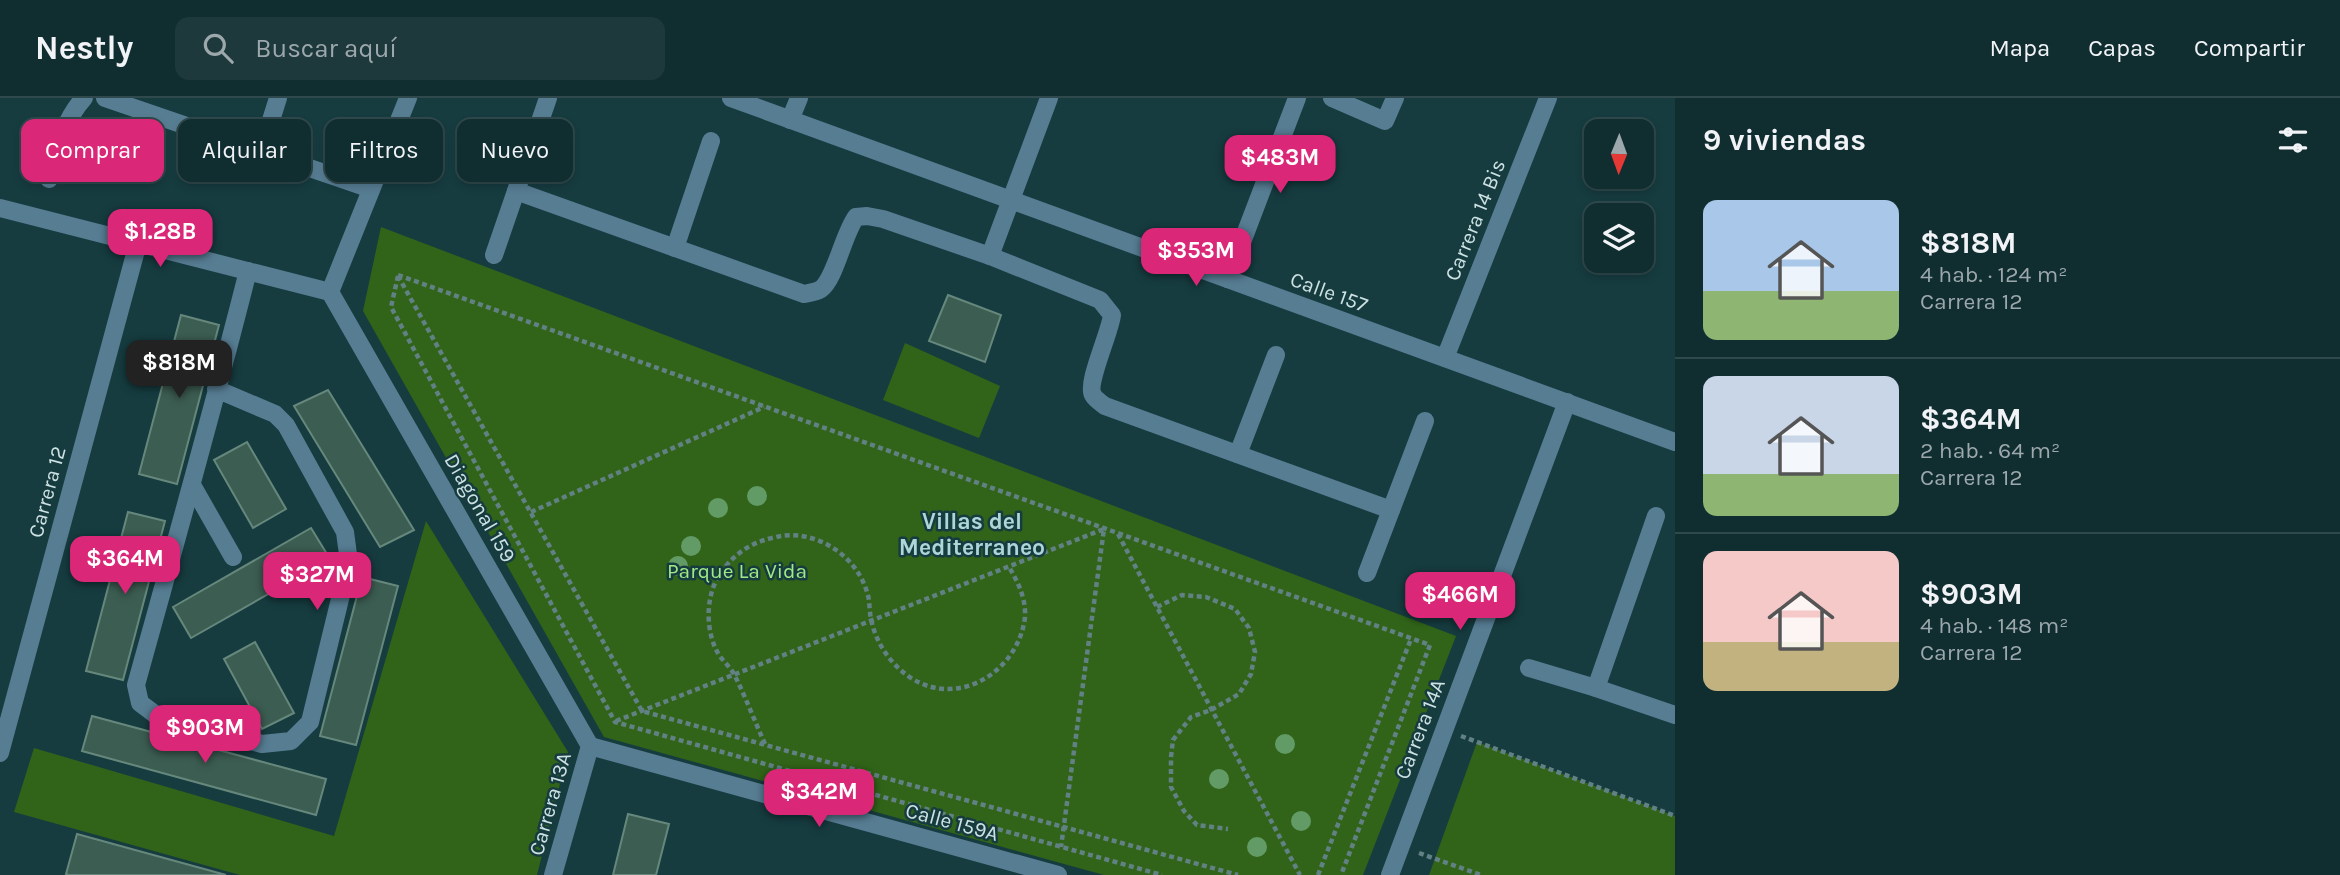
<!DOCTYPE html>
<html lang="es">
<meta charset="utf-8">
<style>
:root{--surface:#102d30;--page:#1e393c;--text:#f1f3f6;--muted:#9ca8ab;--line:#30494c;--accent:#db2777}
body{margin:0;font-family:Karla,sans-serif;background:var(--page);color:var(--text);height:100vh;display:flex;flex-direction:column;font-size:26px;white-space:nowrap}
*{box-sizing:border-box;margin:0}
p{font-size:23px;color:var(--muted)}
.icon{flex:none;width:38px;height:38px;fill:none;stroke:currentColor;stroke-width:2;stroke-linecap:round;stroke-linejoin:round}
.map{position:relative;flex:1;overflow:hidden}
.panel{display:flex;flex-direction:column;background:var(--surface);width:665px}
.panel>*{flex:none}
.banner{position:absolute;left:21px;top:21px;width:665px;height:63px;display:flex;gap:14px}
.needle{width:46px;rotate:181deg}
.tools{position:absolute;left:1584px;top:21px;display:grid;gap:14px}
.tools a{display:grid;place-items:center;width:70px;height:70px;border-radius:14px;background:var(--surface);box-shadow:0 4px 10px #0003,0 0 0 2px var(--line);font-size:35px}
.price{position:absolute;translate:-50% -60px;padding:0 16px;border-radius:14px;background:var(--accent);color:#fff;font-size:23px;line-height:46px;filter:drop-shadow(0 2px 4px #0008)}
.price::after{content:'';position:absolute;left:50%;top:42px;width:21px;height:16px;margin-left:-10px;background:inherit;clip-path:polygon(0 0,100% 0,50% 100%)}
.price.current{background:#222;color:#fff}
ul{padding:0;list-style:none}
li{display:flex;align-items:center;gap:21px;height:175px;padding:0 28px}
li+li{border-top:2px solid var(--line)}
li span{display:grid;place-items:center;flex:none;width:196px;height:140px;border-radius:14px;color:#555}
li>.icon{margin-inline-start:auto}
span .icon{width:84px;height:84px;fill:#fffc;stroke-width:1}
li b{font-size:30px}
h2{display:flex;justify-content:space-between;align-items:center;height:84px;padding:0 28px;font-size:30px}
.chip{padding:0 24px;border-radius:14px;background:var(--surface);box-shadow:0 4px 10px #0003,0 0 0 2px var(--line);font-size:24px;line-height:63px}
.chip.current{background:var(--accent);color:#fff}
header{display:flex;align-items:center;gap:42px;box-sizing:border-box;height:98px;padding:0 35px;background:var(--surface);border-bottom:2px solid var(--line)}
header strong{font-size:33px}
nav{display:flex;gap:38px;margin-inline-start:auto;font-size:24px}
.search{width:490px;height:63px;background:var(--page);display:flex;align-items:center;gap:18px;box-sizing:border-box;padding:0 24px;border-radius:14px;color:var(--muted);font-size:26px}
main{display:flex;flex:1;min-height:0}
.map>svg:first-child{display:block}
</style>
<header>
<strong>Nestly</strong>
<div class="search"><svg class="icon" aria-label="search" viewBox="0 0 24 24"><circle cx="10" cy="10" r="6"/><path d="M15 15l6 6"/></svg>Buscar aquí</div>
<nav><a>Mapa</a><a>Capas</a><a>Compartir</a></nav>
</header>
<main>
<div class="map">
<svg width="1675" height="777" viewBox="0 0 1675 777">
<rect width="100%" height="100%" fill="#163c40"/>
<!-- green -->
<g fill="#316419">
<polygon points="381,129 1456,538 1363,777 1104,777 604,639 363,213"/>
<polygon points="905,245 1000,288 979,340 883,302"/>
<polygon points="426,423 568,654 537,777 240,777 14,714 34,650 334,738"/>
<polygon points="1477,644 1675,718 1675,777 1429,777"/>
</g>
<!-- building -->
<g fill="#3c5d52" stroke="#66887c" stroke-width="2">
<polygon points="948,197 1001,217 985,264 929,243"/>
<polygon points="181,217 219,227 177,386 139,376"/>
<polygon points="328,292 414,432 380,449 294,308"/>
<polygon points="247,344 286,411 253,430 214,362"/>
<polygon points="128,414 165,423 123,582 86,573"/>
<polygon points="311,430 330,461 191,540 173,509"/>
<polygon points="362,479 398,488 356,647 320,638"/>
<polygon points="255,544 294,615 262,631 224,561"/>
<polygon points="92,618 326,681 316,717 82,653"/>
<polygon points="628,716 669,726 656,777 613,777"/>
<polygon points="77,736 226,777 69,777 66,776"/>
</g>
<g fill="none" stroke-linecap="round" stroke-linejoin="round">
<!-- path -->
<g stroke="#628184" stroke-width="4.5" stroke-dasharray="5 3.5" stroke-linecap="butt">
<polyline points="398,177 1430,547 1341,777"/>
<polyline points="398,178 642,613 1238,777"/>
<polyline points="398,178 391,209 615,624 1162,777"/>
<polyline points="531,414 764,309"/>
<polyline points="1118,436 1300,777"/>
<polyline points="1157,509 1182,497 1206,499 1235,511 1249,530 1255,554 1251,576 1239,596 1211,612 1191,619 1173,642 1171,659 1171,689 1184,713 1197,727 1228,731"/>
<polyline points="616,623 1104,431 1061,749"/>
<polyline points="1461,638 1675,718"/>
<path d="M765,646C755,624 746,600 735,578C731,570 724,564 719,557C705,534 705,498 720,476C734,455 752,444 776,439C815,430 856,457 867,494C870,502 869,512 871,521C876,545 890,566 911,580C960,611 1019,572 1025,519C1026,500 1018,484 1009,469"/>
<polyline points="1419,755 1481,777"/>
<polyline points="1318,777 1411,541"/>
</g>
<!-- minor -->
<g stroke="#577d93" stroke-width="18">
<polyline points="105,0 371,91"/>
<polyline points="731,0 1675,344"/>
<polyline points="1332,0 1385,23 1395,0"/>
<polyline points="790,22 799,0"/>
<polyline points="261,54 278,0"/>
<path d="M49,81C58,51 63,23 84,0"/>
<path d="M516,93L804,196C809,195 816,194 821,191C835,181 843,137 856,119L867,118L883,121L990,158L1100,202L1112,217C1110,235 1086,285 1093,297C1095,301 1101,305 1105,308L1391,412"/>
<polyline points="0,110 330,194"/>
<polyline points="675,150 711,43"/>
<polyline points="494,157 548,0"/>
<polyline points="990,158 1049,0"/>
<polyline points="1228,181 1297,0"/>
<polyline points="330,194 590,648"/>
<polyline points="330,194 408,0"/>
<polyline points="1445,260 1548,0"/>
<path d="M216,291L275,316L286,327L345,434L349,464L310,624L291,643L262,646L156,617L140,605L136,587C174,450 213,312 248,173"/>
<polyline points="1238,356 1276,257"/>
<polyline points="192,387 233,459"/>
<polyline points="1656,418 1596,590 1675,617"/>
<polyline points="1367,475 1425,323"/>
<polyline points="1529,570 1596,590"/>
<polyline points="590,648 1058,777"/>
<polyline points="0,655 138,145"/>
<polyline points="553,777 590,648"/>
<polyline points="1390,777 1567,304"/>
</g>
</g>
<!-- trees -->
<g fill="#629b66">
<circle cx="757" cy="398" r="10"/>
<circle cx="718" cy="410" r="10"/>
<circle cx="691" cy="448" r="10"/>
<circle cx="678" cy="468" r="10"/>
<circle cx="1285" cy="646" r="10"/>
<circle cx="1219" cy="681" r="10"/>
<circle cx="1301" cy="723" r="10"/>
<circle cx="1257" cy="749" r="10"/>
</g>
<g text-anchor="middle" stroke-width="5" stroke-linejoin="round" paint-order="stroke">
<!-- street labels -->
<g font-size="21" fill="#cee2e4" stroke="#163c40">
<text transform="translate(1475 122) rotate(-68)" y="7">Carrera 14 Bis</text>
<text transform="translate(1329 194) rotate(20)" y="7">Calle 157</text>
<text transform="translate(47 394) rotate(-75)" y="7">Carrera 12</text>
<text transform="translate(480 410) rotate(60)" y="7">Diagonal 159</text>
<text transform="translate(1420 631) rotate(-69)" y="7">Carrera 14A</text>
<text transform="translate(550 706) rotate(-74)" y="7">Carrera 13A</text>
<text transform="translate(952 724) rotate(15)" y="7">Calle 159A</text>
</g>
<!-- park labels -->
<g font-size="21" fill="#a0e985" stroke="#163c40">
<text x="737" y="480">Parque La Vida</text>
</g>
<!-- neighbourhood labels -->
<g font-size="23" font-weight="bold" fill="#add6d9" stroke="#163c40">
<text x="972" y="431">Villas del<tspan x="972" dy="26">Mediterraneo</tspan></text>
</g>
</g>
</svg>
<div class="tools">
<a><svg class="needle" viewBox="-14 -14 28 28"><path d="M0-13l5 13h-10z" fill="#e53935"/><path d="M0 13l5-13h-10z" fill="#9ca8ab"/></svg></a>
<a><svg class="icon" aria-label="layers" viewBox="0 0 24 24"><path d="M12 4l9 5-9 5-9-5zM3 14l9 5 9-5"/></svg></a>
</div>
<b class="price" style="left:1280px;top:97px">$483M</b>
<b class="price" style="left:160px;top:171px">$1.28B</b>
<b class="price" style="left:1196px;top:190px">$353M</b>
<b class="price current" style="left:179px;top:302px">$818M</b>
<b class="price" style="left:125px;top:498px">$364M</b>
<b class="price" style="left:317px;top:514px">$327M</b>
<b class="price" style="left:1460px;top:534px">$466M</b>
<b class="price" style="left:205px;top:667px">$903M</b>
<b class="price" style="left:819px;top:731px">$342M</b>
<div class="banner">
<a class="chip current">Comprar</a>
<a class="chip">Alquilar</a>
<a class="chip">Filtros</a>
<a class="chip">Nuevo</a>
</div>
</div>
<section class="panel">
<h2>9 viviendas<svg class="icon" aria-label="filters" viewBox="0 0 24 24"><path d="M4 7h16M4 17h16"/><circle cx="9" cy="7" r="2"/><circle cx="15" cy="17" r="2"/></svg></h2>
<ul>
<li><span style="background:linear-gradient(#a9c7e8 65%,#8fb573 0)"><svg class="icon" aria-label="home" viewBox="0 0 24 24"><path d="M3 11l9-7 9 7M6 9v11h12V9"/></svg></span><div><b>$818M</b><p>4 hab. · 124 m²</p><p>Carrera 12</p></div></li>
<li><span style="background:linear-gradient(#c9d6e8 70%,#8fb573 0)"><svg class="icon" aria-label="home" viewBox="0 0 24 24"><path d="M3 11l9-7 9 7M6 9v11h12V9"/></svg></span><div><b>$364M</b><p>2 hab. · 64 m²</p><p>Carrera 12</p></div></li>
<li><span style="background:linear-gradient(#f6c9c9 65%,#c2b280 0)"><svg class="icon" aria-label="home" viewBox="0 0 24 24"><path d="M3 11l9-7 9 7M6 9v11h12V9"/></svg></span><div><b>$903M</b><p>4 hab. · 148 m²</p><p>Carrera 12</p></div></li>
</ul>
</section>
</main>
